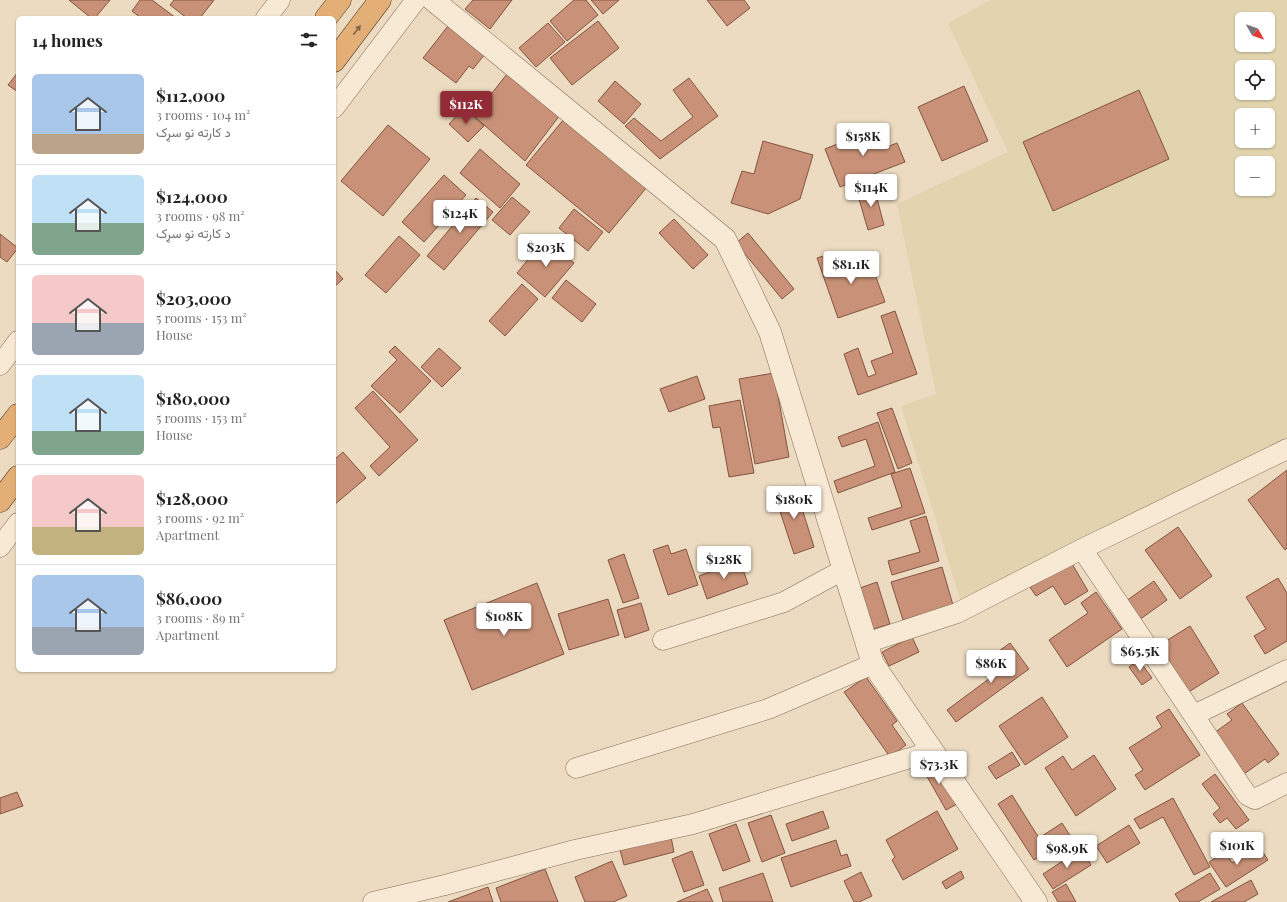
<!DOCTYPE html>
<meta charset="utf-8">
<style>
:root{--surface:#fff;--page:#f6f6f6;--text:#222;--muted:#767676;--line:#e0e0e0;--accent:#922b36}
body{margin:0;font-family:"Playfair Display",Vazirmatn,serif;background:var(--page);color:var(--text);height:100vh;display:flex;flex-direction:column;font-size:15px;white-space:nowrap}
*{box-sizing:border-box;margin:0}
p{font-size:13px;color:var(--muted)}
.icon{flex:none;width:22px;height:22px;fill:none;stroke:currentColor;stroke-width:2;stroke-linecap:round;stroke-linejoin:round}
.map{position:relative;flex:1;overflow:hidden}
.side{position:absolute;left:16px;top:16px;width:320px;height:656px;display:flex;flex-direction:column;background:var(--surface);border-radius:6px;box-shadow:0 1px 3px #0004}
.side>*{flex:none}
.needle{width:26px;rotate:130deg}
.buttons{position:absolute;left:1235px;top:12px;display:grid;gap:8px}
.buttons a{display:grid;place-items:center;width:40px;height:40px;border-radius:6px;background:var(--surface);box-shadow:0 1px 3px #0004;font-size:20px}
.price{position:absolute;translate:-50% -34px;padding:0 9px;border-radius:4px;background:#fff;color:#222;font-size:13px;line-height:26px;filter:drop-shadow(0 1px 2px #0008)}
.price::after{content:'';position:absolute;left:50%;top:24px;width:12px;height:9px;margin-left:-6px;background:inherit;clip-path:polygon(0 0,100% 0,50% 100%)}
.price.active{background:var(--accent);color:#fff}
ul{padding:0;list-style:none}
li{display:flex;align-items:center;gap:12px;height:100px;padding:0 16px}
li+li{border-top:1px solid var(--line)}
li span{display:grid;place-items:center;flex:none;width:112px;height:80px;border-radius:6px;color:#555}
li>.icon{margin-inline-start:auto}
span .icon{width:48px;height:48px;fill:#fffc;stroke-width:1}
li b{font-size:17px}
h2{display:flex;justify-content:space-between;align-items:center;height:48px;padding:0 16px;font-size:17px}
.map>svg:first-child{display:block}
</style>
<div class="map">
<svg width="1287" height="902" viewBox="0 0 1287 902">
<rect width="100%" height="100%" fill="#ecdbc1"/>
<!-- farmland -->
<path fill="#e2d4af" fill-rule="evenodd" d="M991,0H1287V444L962,606L901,406L936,394L897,204L1008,152L948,23ZM1242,19H1268V45H1242ZM1242,67H1268V93H1242ZM1242,115H1268V141H1242ZM1242,163H1268V189H1242Z"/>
<!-- building -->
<g fill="#c99278" stroke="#845440">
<polygon points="69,0 110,0 95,18 91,18"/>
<polygon points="140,0 152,0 176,18 141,18 132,11"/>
<polygon points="174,0 214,0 200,18 187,18 170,5"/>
<polygon points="473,0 512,0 490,29 465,9"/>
<polygon points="574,0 586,0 598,15 567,41 550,21"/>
<polygon points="591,0 619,0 603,14"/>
<polygon points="707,0 744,0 750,8 727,26"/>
<polygon points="598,21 619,48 572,85 550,58"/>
<polygon points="548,23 565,42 536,67 519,48"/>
<polygon points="448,26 485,54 473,69 469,66 456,83 423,58"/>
<polygon points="18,72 18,92 8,85"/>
<polygon points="507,74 560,115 525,161 474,116"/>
<polygon points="689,78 718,116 660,159 625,126 634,118 661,141 693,117 673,90"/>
<polygon points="615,81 641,104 624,124 598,101"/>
<polygon points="964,86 988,141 942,161 918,107"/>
<polygon points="1139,90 1169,159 1053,211 1023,142"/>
<polygon points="464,108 484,126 468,142 449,124"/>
<polygon points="564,119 647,187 609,233 526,165"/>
<polygon points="388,125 430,159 383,216 341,181"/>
<polygon points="879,127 887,147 897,143 905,162 840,187 825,149"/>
<polygon points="763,141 813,155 800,199 768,214 731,203 742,171 754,174"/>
<polygon points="480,149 520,184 500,208 460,173"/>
<polygon points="444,175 466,195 424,242 402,222"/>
<polygon points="874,187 884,225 868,230 857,192"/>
<polygon points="512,197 530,212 510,235 492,220"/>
<polygon points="476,198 493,212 444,270 427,256"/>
<polygon points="574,209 603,232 588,251 559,228"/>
<polygon points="674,219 708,255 693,269 659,233"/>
<polygon points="748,233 794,289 782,299 736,243"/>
<polygon points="0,234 18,248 7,262 0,257"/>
<polygon points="399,236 420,255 386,293 365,275"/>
<polygon points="546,238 574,263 545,297 517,273"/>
<polygon points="833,253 837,266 868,255 885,302 838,318 817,258"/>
<polygon points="334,269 343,279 334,287"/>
<polygon points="566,280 596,304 582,322 552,298"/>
<polygon points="522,284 538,299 505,336 489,321"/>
<polygon points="895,311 917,374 858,395 844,354 858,348 868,377 876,374 871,361 893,353 881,316"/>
<polygon points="395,346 431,381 400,413 371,386 397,360 389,352"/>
<polygon points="439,348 461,368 442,387 421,367"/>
<polygon points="774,373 789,457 755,464 739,379"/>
<polygon points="697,376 705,399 669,412 660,389"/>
<polygon points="373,391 418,440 379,476 370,466 390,447 355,408"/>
<polygon points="740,400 754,473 729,477 720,427 713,428 709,406"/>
<polygon points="892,408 912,463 898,469 877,413"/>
<polygon points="878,422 895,472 838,493 834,481 875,466 866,439 842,447 838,437"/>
<polygon points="343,452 366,478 334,505 334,460"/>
<polygon points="910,468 925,513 872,530 868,518 902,507 891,474"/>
<polygon points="1287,470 1287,548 1285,550 1248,500"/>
<polygon points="795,486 814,547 794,554 774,493"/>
<polygon points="926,516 939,561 892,575 888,561 920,552 910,521"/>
<polygon points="1178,527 1212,576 1180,599 1145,550"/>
<polygon points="668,545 671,554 686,549 698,585 668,595 653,550"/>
<polygon points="624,554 639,598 623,603 608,560"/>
<polygon points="740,561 748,584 707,599 699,576"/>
<polygon points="1071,562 1088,591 1065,605 1053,586 1036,596 1030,587"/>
<polygon points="942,567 953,605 903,620 891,582"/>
<polygon points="1278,578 1287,593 1287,641 1265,654 1254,636 1266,629 1246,597"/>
<polygon points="1154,581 1167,600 1139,620 1126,601"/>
<polygon points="877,582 890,624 873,629 860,588"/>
<polygon points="537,583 564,654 472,690 444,620"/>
<polygon points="1096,592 1122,629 1067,667 1049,640 1088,613 1081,603"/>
<polygon points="608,599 619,635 569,650 558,614"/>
<polygon points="641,603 649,630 625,638 617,610"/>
<polygon points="1190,626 1219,673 1187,693 1158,646"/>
<polygon points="912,637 919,652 889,666 882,652"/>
<polygon points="1010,643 1029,669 956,722 947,710 1009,664 999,651"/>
<polygon points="1139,660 1152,678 1142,685 1129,667"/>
<polygon points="866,677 897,721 892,725 906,745 890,757 844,692"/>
<polygon points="1042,697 1068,737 1025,765 999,726"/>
<polygon points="1242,703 1279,754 1268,763 1265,759 1244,774 1214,733 1232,720 1227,714"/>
<polygon points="1169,709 1200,755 1145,790 1135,775 1143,770 1129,748 1162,727 1156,717"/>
<polygon points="1012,752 1020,765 996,779 988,767"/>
<polygon points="1094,755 1116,789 1076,816 1045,768 1063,756 1072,770"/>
<polygon points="932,759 957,804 946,810 921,766"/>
<polygon points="1215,774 1249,820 1236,829 1227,818 1220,823 1213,814 1220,808 1202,784"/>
<polygon points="17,792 23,806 0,814 0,798"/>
<polygon points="1012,795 1039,838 1062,823 1071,837 1034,860 998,804"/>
<polygon points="1173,798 1210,867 1194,875 1163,817 1140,829 1134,819"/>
<polygon points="823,811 829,828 792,841 786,824"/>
<polygon points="937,811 958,849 903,880 892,860 895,857 886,840"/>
<polygon points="771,815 785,853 762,862 748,823"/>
<polygon points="736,824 750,861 723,871 709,834"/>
<polygon points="1129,825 1140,843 1107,863 1096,846"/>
<polygon points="671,837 674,852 624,865 620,850"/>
<polygon points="836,840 841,856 847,854 851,866 791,887 781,858"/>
<polygon points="1259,846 1268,860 1226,887 1209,862 1225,852 1232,863"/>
<polygon points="1081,849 1091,865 1053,889 1043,874"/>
<polygon points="692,851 704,885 684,892 672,859"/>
<polygon points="612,861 627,896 613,902 585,902 575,877"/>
<polygon points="545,869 558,902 501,902 496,888"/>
<polygon points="961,871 964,878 946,889 942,882"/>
<polygon points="861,872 872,896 859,902 854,902 844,881"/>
<polygon points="763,873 773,902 723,902 719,888"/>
<polygon points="1210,873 1220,889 1198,902 1180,902 1175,894"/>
<polygon points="1251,880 1258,894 1244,902 1211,902"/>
<polygon points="1066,884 1076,902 1058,902 1052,892"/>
<polygon points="488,887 493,902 448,902"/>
<polygon points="707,889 713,902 677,902"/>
</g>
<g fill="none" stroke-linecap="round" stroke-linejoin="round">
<!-- minor casing -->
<g stroke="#856c59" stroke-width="21">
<g id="minor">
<polyline points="266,18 280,0"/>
<polyline points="334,108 416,0"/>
<polyline points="0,365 18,341"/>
<polyline points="0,547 18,523"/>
<polyline points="1082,549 1247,795 1255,799 1287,783"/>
<polyline points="663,640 784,602 843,570"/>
<polyline points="866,643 957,613 1082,549 1287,449"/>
<polyline points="1194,715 1287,670"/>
<polyline points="576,768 768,709 873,664"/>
<polyline points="373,902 445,885 575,850 693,824 933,751"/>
</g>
</g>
<!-- tertiary casing -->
<g stroke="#856c59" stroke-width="23">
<polyline id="tertiary" points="433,0 725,239 770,332 873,664 1036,902"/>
</g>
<!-- trunk casing -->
<g stroke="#533b2e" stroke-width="23">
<g id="trunk">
<polyline points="326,18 340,0"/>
<polyline points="334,61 380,0"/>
<polyline points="0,438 18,415"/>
<polyline points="0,501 18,477"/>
</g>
</g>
<!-- minor -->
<use href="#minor" stroke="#f7e9d4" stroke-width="20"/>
<!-- tertiary -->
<use href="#tertiary" stroke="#f7e9d4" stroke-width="22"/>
<!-- trunk -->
<use href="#trunk" stroke="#e4af77" stroke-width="22"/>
</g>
<!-- one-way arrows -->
<defs><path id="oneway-solid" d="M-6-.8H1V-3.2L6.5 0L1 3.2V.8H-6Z"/></defs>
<use fill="#846446" href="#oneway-solid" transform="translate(357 30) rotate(-53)"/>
</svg>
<div class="buttons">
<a><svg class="needle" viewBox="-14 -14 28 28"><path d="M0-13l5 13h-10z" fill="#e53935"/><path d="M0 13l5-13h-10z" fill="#767676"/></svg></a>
<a><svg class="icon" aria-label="locate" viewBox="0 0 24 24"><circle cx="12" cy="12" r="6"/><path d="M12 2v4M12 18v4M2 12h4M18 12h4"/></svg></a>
<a>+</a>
<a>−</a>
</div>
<b class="price active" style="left:466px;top:125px">$112K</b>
<b class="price" style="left:863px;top:157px">$158K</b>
<b class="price" style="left:871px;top:208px">$114K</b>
<b class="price" style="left:460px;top:234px">$124K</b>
<b class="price" style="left:546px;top:268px">$203K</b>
<b class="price" style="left:851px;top:285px">$81.1K</b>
<b class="price" style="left:794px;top:520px">$180K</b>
<b class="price" style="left:724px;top:580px">$128K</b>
<b class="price" style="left:504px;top:637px">$108K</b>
<b class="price" style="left:1140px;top:672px">$65.5K</b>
<b class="price" style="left:991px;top:684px">$86K</b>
<b class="price" style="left:939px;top:785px">$73.3K</b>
<b class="price" style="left:1237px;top:866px">$101K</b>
<b class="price" style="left:1067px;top:869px">$98.9K</b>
<section class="side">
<h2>14 homes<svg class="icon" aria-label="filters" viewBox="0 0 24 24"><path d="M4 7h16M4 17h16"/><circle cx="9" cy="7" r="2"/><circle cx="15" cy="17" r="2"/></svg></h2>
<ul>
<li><span style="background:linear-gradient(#a9c7e8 75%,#b9a48a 0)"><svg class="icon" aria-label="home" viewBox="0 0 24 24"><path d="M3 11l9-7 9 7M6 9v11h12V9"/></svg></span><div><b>$112,000</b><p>3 rooms · 104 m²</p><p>د کارته نو سړک</p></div></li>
<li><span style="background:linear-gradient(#bfe0f5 60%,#7fa58c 0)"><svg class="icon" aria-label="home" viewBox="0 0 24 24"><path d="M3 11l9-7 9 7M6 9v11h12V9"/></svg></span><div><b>$124,000</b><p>3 rooms · 98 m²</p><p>د کارته نو سړک</p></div></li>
<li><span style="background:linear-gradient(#f6c9c9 60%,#9aa5b1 0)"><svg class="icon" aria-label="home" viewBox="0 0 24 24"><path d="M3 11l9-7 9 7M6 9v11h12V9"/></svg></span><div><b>$203,000</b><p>5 rooms · 153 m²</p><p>House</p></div></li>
<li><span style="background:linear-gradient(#bfe0f5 70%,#7fa58c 0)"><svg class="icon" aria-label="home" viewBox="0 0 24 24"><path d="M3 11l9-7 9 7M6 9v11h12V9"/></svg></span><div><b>$180,000</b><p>5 rooms · 153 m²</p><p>House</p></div></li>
<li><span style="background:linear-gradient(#f6c9c9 65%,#c2b280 0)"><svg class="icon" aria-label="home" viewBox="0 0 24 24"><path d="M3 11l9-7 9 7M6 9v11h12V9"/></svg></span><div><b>$128,000</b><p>3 rooms · 92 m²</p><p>Apartment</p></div></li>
<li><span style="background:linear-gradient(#a9c7e8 65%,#9aa5b1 0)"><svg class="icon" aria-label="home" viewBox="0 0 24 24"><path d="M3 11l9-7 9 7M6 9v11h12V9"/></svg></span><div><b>$86,000</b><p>3 rooms · 89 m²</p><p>Apartment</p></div></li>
</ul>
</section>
</div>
